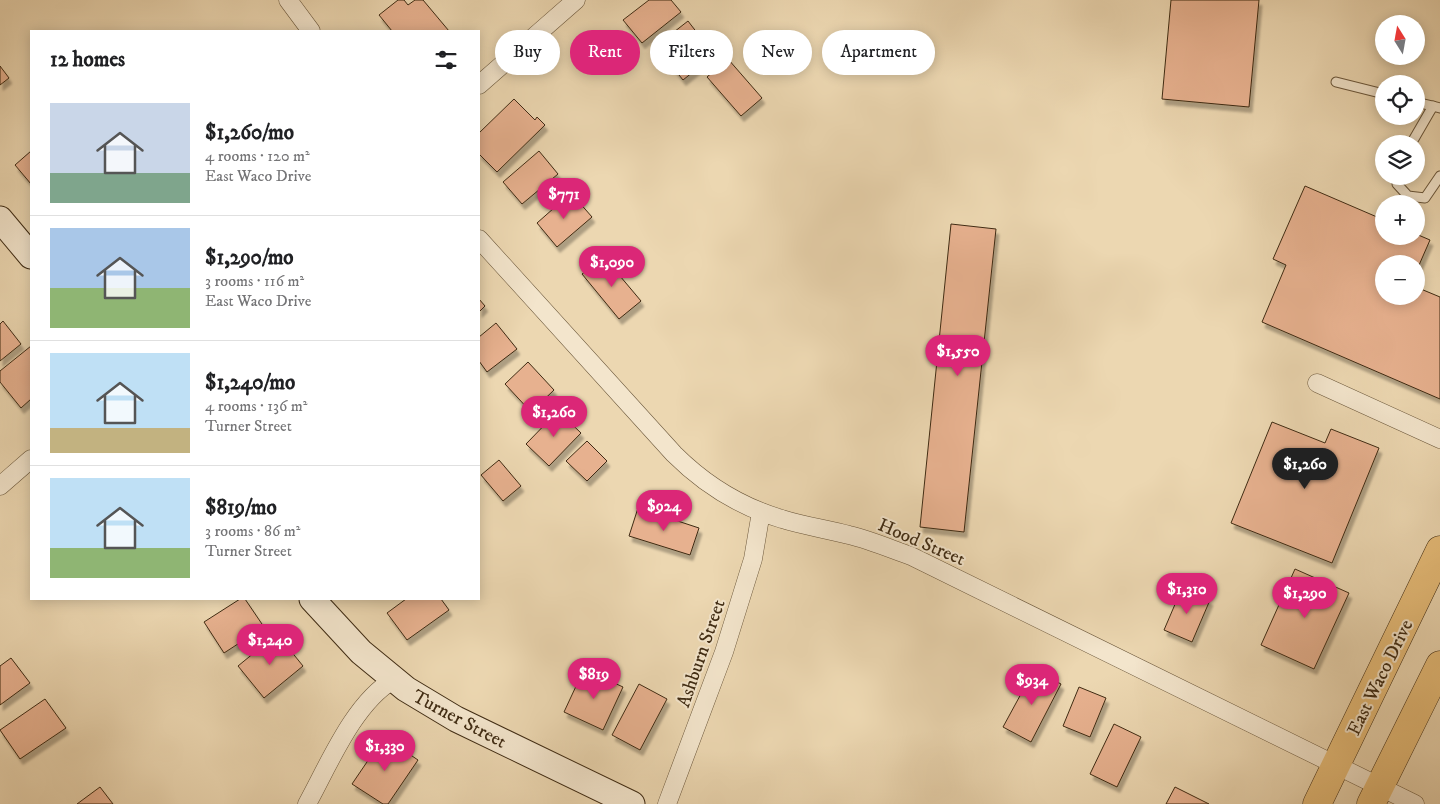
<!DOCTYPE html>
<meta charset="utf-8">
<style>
:root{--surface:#fff;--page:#f6f6f6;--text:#202124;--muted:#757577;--line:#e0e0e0;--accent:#db2777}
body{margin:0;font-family:"IM FELL DW Pica",serif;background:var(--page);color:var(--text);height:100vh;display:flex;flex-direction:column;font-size:19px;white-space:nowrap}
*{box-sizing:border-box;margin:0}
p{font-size:16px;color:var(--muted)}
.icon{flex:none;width:28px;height:28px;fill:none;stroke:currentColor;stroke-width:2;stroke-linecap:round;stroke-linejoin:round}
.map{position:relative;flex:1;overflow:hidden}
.drawer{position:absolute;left:30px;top:30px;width:450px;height:570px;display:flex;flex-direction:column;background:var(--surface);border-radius:0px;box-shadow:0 2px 12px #0003}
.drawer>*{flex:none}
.guide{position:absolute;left:495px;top:30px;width:475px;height:45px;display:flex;gap:10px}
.needle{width:32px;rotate:349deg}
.buttons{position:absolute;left:1375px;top:15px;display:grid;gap:10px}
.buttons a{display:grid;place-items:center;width:50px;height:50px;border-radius:50%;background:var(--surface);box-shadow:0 2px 12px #0003;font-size:25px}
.price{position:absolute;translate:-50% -42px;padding:0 11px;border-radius:18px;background:var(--accent);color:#fff;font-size:16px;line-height:32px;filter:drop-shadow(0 1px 2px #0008)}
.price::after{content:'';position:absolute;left:50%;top:30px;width:15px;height:11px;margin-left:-8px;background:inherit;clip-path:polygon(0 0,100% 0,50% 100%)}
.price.current{background:#222;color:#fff}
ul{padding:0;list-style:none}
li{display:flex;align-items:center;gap:15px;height:125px;padding:0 20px}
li+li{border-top:1px solid var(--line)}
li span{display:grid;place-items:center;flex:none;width:140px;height:100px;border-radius:0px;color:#555}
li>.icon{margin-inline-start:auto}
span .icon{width:60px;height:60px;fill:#fffc;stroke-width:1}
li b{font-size:21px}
h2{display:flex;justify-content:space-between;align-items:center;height:60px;padding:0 20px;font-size:21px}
.chip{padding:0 18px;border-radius:22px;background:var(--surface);box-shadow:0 2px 12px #0003;font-size:18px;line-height:45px}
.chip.current{background:var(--accent);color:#fff}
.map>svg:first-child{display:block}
</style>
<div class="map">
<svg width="1440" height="804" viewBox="0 0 1440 804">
<defs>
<filter id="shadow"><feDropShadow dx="3" dy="5.5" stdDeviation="1" flood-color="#0004"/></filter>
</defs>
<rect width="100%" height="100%" fill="#ecd7b1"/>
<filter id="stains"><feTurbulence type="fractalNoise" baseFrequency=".004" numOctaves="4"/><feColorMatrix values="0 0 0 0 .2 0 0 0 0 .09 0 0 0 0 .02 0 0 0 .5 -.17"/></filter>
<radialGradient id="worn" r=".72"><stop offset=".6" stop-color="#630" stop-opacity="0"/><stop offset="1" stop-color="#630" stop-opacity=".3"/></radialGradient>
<!-- building -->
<g fill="#e7b18f" stroke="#3f2b13" filter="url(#shadow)">
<polygon points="398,0 404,0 408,5 415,0 423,0 449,31 392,31 379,15"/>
<polygon points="649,0 671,0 681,12 642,43 623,20"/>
<polygon points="1171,0 1259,0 1249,107 1162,99"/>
<polygon points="688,21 714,55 683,80 656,46"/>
<polygon points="728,59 762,98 741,116 707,77"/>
<polygon points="0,66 9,78 0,85"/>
<polygon points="514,99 535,120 537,117 545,125 497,172 479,154 479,133"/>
<polygon points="31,151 31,184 15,165"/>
<polygon points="539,151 558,174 522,204 503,182"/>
<polygon points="1305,186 1384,220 1384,236 1416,236 1416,234 1430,240 1416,272 1416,264 1384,264 1384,296 1416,296 1416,287 1440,297 1440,399 1262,322 1286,265 1273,259"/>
<polygon points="571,193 592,217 557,247 537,223"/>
<polygon points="951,224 996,229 964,532 920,527"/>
<polygon points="604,257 641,301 619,319 582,274"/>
<polygon points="479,299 485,306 479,312"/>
<polygon points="3,321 21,344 0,361 0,324"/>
<polygon points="496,323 517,349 487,372 479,361 479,337"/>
<polygon points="31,346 31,399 21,408 0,382 0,371"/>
<polygon points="528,362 554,390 531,412 505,384"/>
<polygon points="558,411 581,433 549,466 526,444"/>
<polygon points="1272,422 1325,443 1331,429 1379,448 1332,563 1231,523"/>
<polygon points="587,441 607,461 587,481 566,461"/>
<polygon points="499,460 521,486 503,501 481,475"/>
<polygon points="638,508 699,528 690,555 629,536"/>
<polygon points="1295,569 1349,593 1314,669 1261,645"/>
<polygon points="1182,588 1210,600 1192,642 1164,630"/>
<polygon points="240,599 245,599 264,627 224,653 204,622"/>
<polygon points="406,599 441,599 449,610 407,640 387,613"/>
<polygon points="277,634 303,666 264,698 238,666"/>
<polygon points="11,658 30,683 0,705 0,666"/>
<polygon points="584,669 623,687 603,730 564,712"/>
<polygon points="1034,670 1061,684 1031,742 1003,727"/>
<polygon points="639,684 667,699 640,750 612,735"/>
<polygon points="1079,687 1106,698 1090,737 1063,726"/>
<polygon points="45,699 66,728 20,759 0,730"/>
<polygon points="1114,724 1141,737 1117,787 1090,774"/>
<polygon points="384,737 418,760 388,804 383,804 352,784"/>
<polygon points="100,787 113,804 77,804"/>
<polygon points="1175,787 1209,804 1166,804"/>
</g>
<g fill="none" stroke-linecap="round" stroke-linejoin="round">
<!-- lane casing -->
<g stroke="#6a563a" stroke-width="11">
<g id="lane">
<polyline points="1336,82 1384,94"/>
<polyline points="1416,102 1440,108"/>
<polyline points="1411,144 1433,106"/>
<polyline points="1397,176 1397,184 1408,196 1425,198 1440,176"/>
</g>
</g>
<!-- street casing -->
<g stroke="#6a563a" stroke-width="19">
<g id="street">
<polyline points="288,0 311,31"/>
<polyline points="479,85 576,0"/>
<path d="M479,239L674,454C704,484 741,507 782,519C804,526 827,529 849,535C870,540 891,549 911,556L1415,804"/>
<polyline points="1317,383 1440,439"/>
<polyline points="0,486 31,459"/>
<path d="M307,804C329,764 354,703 393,680"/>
<polyline points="667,804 724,652 753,559 761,512"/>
</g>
</g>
<!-- secondary casing -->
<g stroke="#3f2b13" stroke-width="27">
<g id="secondary">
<polyline points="0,219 31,256"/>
<polyline points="312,599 361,652 406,689 456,719 632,804"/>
</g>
</g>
<!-- primary casing -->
<g stroke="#3f2b13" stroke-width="29">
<g id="primary">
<polyline points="1317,804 1440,550"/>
<polyline points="1371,804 1440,665"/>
</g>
</g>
<!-- lane -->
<use href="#lane" stroke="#f3e5cc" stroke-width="9"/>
<!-- street -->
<use href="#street" stroke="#f3e5cc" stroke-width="18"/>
<!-- secondary -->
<use href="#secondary" stroke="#f3e5cc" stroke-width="25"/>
<!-- primary -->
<use href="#primary" stroke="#e6bc78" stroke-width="28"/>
</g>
<g text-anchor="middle" stroke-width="4" stroke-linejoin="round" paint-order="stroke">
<!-- street labels -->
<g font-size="19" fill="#3f2b13" stroke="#f3e5cc">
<text transform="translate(922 541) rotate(23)" y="7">Hood Street</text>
<text transform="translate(700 653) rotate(-71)" y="7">Ashburn Street</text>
<text transform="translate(1379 677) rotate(-64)" y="7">East Waco Drive</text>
<text transform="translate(460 718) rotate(28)" y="7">Turner Street</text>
</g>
</g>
<rect width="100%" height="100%" filter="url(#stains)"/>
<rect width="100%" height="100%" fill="url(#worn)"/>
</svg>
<div class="buttons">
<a><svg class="needle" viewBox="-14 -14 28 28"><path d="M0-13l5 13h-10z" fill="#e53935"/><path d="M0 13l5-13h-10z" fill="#757577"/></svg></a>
<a><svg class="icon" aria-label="locate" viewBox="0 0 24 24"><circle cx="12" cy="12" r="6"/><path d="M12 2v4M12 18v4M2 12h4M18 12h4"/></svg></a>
<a><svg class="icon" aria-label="layers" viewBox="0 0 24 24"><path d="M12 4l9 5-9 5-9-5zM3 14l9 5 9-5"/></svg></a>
<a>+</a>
<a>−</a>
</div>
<b class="price" style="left:564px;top:220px">$771</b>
<b class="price" style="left:612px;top:288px">$1,090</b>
<b class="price" style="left:958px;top:377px">$1,550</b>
<b class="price" style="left:554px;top:438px">$1,260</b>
<b class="price current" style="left:1305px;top:490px">$1,260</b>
<b class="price" style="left:664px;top:532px">$924</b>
<b class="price" style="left:1187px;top:615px">$1,310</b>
<b class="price" style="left:1305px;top:619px">$1,290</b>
<b class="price" style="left:270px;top:666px">$1,240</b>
<b class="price" style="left:594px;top:700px">$819</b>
<b class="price" style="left:1032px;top:706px">$934</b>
<b class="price" style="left:385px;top:772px">$1,330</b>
<div class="guide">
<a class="chip">Buy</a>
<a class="chip current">Rent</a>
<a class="chip">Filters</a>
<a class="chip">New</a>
<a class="chip">Apartment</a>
</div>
<section class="drawer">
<h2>12 homes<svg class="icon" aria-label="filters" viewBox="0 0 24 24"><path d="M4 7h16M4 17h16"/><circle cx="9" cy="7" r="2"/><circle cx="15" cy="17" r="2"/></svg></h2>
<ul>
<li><span style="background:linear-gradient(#c9d6e8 70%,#7fa58c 0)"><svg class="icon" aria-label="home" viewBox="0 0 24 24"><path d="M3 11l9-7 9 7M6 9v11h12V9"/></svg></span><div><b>$1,260/mo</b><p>4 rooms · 120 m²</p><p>East Waco Drive</p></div></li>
<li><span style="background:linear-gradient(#a9c7e8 60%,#8fb573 0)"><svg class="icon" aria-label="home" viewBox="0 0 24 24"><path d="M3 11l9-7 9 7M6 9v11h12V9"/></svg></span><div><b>$1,290/mo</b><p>3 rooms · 116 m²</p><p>East Waco Drive</p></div></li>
<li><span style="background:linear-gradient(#bfe0f5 75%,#c2b280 0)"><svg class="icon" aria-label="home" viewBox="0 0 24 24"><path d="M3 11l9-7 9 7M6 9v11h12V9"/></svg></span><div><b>$1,240/mo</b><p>4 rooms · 136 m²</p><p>Turner Street</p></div></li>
<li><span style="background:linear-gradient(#bfe0f5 70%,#8fb573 0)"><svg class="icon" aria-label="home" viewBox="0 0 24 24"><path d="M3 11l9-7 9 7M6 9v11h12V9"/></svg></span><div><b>$819/mo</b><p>3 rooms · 86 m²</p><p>Turner Street</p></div></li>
</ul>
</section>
</div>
